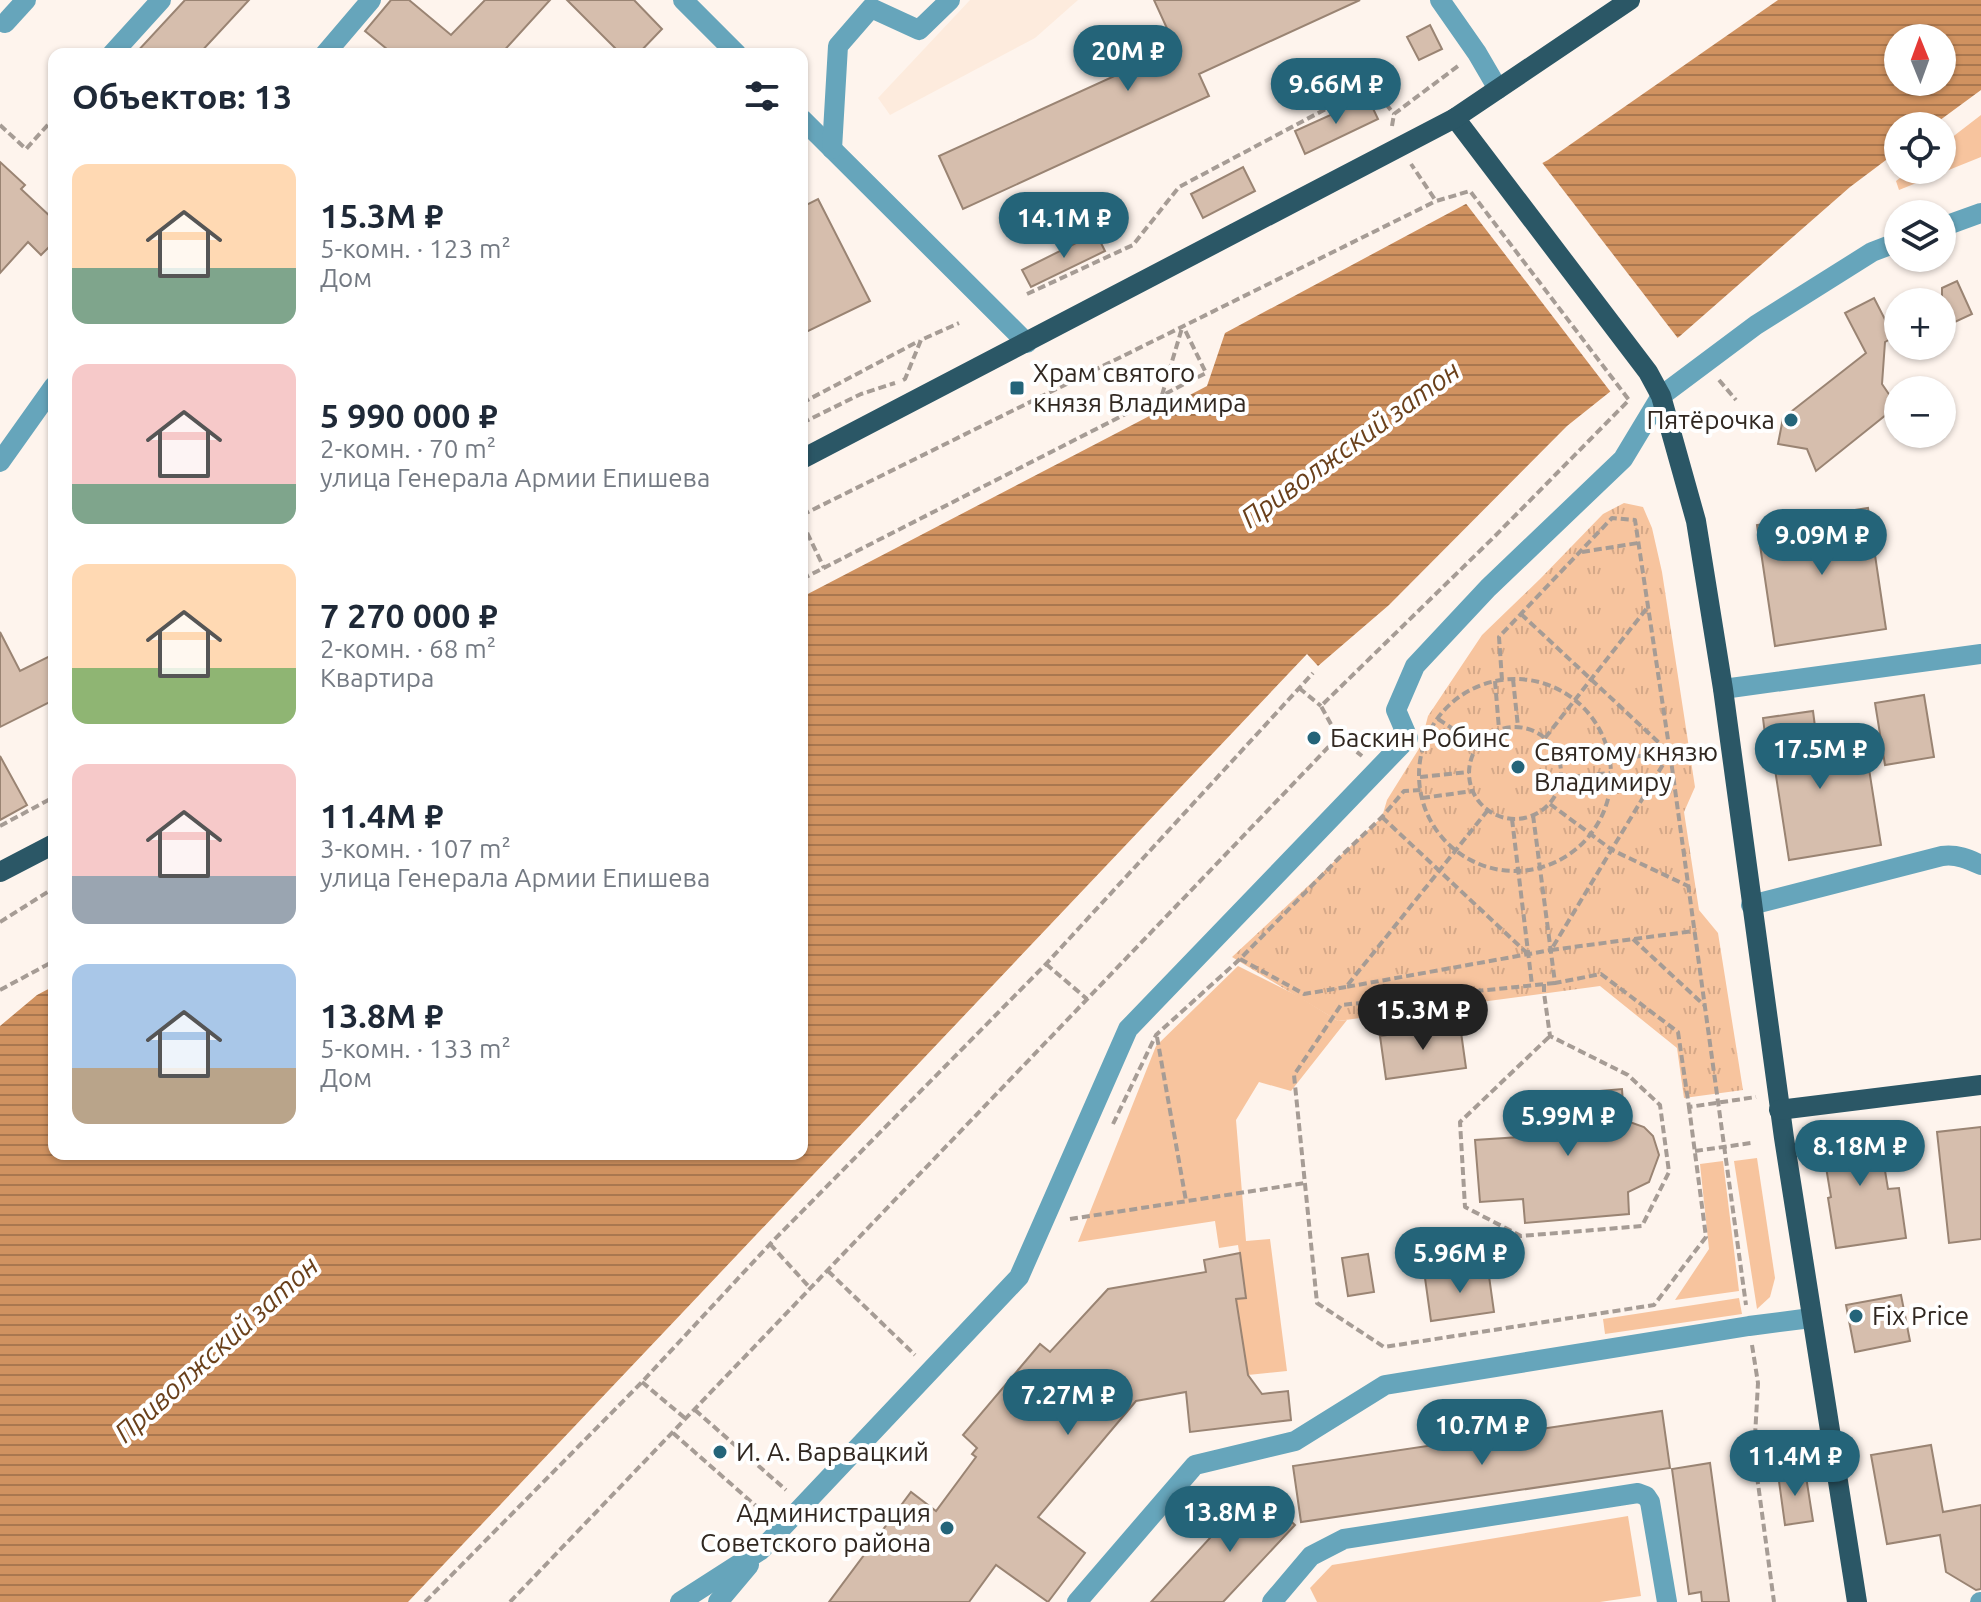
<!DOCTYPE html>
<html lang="ru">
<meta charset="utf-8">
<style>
:root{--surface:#fff;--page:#f6f6f7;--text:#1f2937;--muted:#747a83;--accent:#246479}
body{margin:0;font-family:Ubuntu,sans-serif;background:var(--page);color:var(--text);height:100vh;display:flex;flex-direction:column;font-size:30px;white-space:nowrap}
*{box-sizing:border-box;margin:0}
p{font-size:26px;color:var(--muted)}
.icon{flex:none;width:44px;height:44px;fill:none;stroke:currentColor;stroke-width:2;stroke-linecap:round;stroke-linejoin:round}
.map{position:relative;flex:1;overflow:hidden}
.panel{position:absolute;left:48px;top:48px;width:760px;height:1112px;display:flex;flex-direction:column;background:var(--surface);border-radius:16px;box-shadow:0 2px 6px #0004}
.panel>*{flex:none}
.needle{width:52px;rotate:359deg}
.fabs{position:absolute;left:1884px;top:24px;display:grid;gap:16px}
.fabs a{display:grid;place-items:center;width:72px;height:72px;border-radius:50%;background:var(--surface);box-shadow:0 2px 6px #0004;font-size:40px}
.price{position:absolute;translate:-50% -68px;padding:0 18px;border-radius:28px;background:var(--accent);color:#fff;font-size:26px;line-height:52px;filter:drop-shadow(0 2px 4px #0008)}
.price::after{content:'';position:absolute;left:50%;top:48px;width:24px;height:18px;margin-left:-12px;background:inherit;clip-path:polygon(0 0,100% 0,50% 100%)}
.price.selected{background:#222;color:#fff}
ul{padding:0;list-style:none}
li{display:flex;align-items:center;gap:24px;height:200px;padding:0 24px}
li span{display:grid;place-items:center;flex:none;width:224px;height:160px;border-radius:16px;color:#555}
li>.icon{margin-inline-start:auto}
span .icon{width:96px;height:96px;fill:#fffc;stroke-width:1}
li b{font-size:34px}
h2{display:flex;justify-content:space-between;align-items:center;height:96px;padding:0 24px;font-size:34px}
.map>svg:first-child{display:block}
</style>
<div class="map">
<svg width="1981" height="1602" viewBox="0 0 1981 1602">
<defs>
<pattern id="park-tufts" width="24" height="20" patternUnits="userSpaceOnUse" patternTransform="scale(2)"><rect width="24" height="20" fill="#f7c49e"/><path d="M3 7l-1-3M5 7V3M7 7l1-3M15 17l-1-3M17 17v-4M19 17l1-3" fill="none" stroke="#d4a888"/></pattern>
<pattern id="water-rules" width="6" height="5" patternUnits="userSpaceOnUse" patternTransform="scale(2)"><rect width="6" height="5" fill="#d09260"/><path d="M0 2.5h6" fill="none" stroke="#a9774f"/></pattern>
</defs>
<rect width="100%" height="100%" fill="#fef4ed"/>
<!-- built -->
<polygon fill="#fdebdd" points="970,0 1078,0 1035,38 890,115 878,98"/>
<!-- grass -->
<g fill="#f7c49e">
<polygon points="1981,115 1981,157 1899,190 1896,181 1910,170 1942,170 1942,145"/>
<polygon points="1238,966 1298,996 1338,1021 1347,1020 1291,1091 1259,1082 1236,1120 1246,1241 1270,1239 1287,1371 1248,1375 1236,1299 1246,1297 1238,1245 1219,1248 1215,1221 1078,1242 1156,1046"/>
<polygon points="1757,1158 1775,1278 1770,1297 1757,1309 1734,1161"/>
<polygon points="1723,1161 1739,1291 1675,1300 1709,1249 1700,1164"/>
<polygon points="1739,1298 1742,1314 1605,1334 1603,1319"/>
<polygon points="1628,1516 1641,1596 1600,1602 1317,1602 1310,1588 1332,1565"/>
</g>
<!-- park -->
<polygon fill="url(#park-tufts)" points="1624,503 1643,507 1652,528 1662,572 1695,787 1684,812 1699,910 1718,933 1743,1090 1684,1098 1677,1048 1600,986 1338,1021 1232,957 1382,817 1387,800 1420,747 1428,716 1482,635 1540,579 1603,514"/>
<!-- water -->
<path fill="url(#water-rules)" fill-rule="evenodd" d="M1778,0H1981V90L1932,126H1898V151L1850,187L1680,336L1567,426L1389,605L1318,666L1307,654L408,1602H0V1026L37,995L54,986V1154H802V597L1207,386L1225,333L1548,160ZM1898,38H1942V82H1898Z"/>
<!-- pier -->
<polygon fill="#fef4ed" points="1540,160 1680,341 1613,395 1464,201"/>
<!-- building -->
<g fill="#d6bead" stroke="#9a8473" stroke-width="2">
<polygon points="185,0 249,0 199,54 135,54"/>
<polygon points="391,0 409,0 451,35 485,0 550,0 501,54 393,54 365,31"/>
<polygon points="567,0 634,0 662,29 638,54 621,54"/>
<polygon points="1154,0 1360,0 1199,74 1209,96 963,209 939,156 1176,48"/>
<polygon points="1430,25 1442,49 1419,60 1407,37"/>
<polygon points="1368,98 1378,119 1305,154 1295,131"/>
<polygon points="0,162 25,185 21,189 54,220 54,242 41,255 28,242 0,273"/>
<polygon points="1243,167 1255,191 1203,218 1191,194"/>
<polygon points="818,199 870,301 802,334 802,207"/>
<polygon points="1096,233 1105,251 1031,287 1022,270"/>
<polygon points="1957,281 1972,314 1942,328 1942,288"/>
<polygon points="1874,298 1894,337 1885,342 1882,384 1897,406 1816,471 1807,449 1778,444 1783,418 1866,353 1845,313"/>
<polygon points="1868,508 1886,629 1775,646 1757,525"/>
<polygon points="0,632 20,671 54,654 54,700 0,727"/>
<polygon points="1924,695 1934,757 1885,765 1875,703"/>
<polygon points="1813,711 1819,758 1866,750 1881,845 1789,860 1772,750 1767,751 1763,718"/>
<polygon points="0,756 27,805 0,820"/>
<polygon points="1460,1025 1466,1068 1386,1079 1380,1036"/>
<polygon points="1622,1089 1624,1120 1644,1127 1653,1136 1659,1155 1649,1182 1628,1192 1629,1214 1525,1223 1523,1199 1480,1202 1475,1140 1520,1137 1518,1098"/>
<polygon points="1877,1122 1888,1189 1899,1188 1906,1238 1836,1248 1828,1198 1831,1197 1820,1131"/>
<polygon points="1981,1127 1981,1239 1949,1243 1937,1132"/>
<polygon points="1240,1253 1246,1298 1236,1299 1248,1375 1262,1394 1288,1391 1291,1420 1190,1432 1186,1392 1136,1401 1038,1517 1085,1553 1048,1602 996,1565 969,1602 829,1602 911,1492 936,1511 976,1457 972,1454 977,1448 963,1435 1040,1344 1050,1352 1108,1289 1206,1272 1204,1260"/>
<polygon points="1368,1254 1374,1292 1348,1296 1342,1258"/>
<polygon points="1488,1269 1494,1312 1431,1321 1425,1278"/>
<polygon points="1901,1295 1910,1341 1855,1352 1846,1305"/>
<polygon points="1662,1411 1670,1468 1301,1522 1293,1466"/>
<polygon points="1931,1445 1943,1512 1981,1505 1981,1589 1976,1590 1946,1572 1940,1535 1887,1544 1871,1455"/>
<polygon points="1710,1463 1729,1602 1702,1602 1701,1592 1689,1594 1672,1469"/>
<polygon points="1805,1470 1813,1521 1785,1525 1778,1474"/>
<polygon points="1256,1488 1295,1525 1223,1602 1151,1602"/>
</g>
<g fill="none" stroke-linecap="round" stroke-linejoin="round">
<!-- path -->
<g stroke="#a69c95" stroke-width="4" stroke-dasharray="8 4" stroke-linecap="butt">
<polyline points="0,125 26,149 54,118"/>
<polyline points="1392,126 1394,114 1458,66"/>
<polyline points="1027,294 1133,245 1179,187 1371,85 1394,114"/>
<polyline points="903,380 905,379 921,340 959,323"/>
<polyline points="1719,380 1736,400"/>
<polyline points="1162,395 1182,328"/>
<polyline points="802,403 919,341"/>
<polyline points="802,423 861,394 895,383"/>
<polyline points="802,515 1436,201"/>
<polyline points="802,522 824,568"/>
<polyline points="1582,552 1638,543"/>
<polyline points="802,579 1206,373 1183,326"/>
<polyline points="1521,614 1670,753 1708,749"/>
<polyline points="1513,679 1518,727"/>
<circle cx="1515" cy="775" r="96"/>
<polyline points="1502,680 1499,637 1612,518 1635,520 1670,753 1551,950 1694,931"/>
<polyline points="1495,681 1499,729"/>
<polyline points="1299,688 1321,706"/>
<polyline points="1438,719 1479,746"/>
<circle cx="1515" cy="773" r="46"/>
<polyline points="1338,737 1362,756"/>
<polyline points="1545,738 1647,608"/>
<polyline points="1559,758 1608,751"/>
<polyline points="1611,759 1670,753 1746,1305"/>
<polyline points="1420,777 1469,772"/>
<polyline points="1561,778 1610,773"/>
<polyline points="1422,798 1473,791"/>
<polyline points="1550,804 1612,850 1688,886"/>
<polyline points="1488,810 1346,987 1551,950"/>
<polyline points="1533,815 1555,983 1601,974 1678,1032 1689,1107 1756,1097"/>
<polyline points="1382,817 1528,954"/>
<polyline points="1512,819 1532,985"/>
<polyline points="0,826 54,797"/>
<polyline points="0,922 54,888"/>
<polyline points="1633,939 1704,1005"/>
<polyline points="1240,959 1304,994 1346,987"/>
<polyline points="1046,964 1087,999"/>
<polyline points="1555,983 1341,1005 1294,1075 1317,1303 1384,1347 1654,1305 1706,1237 1689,1107"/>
<polyline points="1544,984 1544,993 1550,1036 1628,1075 1660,1105 1669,1172 1642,1226 1521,1236 1465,1207 1460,1122 1550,1036"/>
<polyline points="0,990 54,961"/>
<polyline points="1157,1037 1186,1201"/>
<polyline points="1113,1124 1156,1035 1240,959 1339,858 1382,817 1404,791 1420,790"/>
<polyline points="1695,1151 1751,1143"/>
<polyline points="1070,1219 1305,1183"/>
<polyline points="770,1244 811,1289"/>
<polyline points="828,1271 915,1355"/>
<polyline points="1752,1345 1758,1383 1754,1454 1774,1602"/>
<polyline points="642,1382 686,1419"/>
<polyline points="695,1410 786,1490"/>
<polyline points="673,1433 764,1513"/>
<polyline points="425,1602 642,1382 770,1244 1046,964 1313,673"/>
<polyline points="510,1602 1338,737 1321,706 1494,537 1629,400 1470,191 1436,201 1411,164"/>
</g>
<!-- minor -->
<g stroke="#66a5bb" stroke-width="20">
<polyline points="683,0 737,54"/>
<polyline points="1440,0 1477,53 1498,89"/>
<polyline points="5,23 26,0"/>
<polyline points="112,54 161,0"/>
<polyline points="325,54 371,0"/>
<polyline points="802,119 1027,343"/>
<polyline points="832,149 838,46 871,8 919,30 950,0"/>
<polyline points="1942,227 1981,213"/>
<polyline points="0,462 54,386"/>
<polyline points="1723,689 1981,654"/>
<path d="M1751,905L1942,856C1957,854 1968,859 1981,865"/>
<polyline points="680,1602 761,1550 1019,1277 1128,1029 1408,738 1396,710 1415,666 1488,588 1623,459 1661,396 1756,325 1872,252 1898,242"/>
<polyline points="718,1602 749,1565"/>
<polyline points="1077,1602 1195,1465 1295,1441 1385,1385 1749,1326 1811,1318"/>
<polyline points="1272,1602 1311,1556 1344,1539 1638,1493 1646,1496 1650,1502 1667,1602"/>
<polyline points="1980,1602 1981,1602"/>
</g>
<!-- major -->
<g stroke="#2b5766" stroke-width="20">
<polyline points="1455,118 1648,372 1661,396 1696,521 1723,689 1784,1138 1857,1602"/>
<polyline points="802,459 1455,118 1630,0"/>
<polyline points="0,872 54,844"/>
<polyline points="1779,1110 1981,1085"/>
</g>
</g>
<!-- markers -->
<g fill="#246479" stroke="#fff" stroke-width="3">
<rect x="1009" y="380" width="16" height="16" rx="4"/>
<circle cx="1791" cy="420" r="8"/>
<circle cx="1314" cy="738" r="8"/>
<circle cx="1518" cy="767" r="8"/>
<circle cx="1856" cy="1316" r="8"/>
<circle cx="720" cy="1452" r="8"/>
<circle cx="947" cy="1528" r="8"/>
</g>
<g text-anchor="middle" stroke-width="8" stroke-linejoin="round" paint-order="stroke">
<!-- poi labels -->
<g font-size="26" fill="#302720" stroke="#fff" text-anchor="start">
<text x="1033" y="382">Храм святого<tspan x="1033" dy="30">князя Владимира</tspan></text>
<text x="1775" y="429" text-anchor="end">Пятёрочка</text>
<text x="1330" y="747">Баскин Робинс</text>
<text x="1534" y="761">Святому князю<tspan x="1534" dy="30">Владимиру</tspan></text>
<text x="1872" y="1325">Fix Price</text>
<text x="736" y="1461">И. А. Варвацкий</text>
<text x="931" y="1522" text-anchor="end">Администрация<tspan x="931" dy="30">Советского района</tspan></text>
</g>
<!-- water labels -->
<g font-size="28" font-style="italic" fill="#6a401b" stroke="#fff">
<text transform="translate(1350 444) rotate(-36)" y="10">Приволжский затон</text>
<text transform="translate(216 1349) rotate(-42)" y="10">Приволжский затон</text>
</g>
</g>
</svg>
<div class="fabs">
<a><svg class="needle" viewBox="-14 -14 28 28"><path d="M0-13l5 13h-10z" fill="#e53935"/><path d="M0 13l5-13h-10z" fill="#747a83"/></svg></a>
<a><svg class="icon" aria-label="locate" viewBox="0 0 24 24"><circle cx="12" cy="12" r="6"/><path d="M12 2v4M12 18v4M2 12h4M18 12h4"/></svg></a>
<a><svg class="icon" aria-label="layers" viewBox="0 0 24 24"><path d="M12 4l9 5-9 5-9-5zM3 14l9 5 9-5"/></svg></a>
<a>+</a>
<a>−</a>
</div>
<b class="price" style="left:1128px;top:93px">20M ₽</b>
<b class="price" style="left:1336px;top:126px">9.66M ₽</b>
<b class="price" style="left:1064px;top:260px">14.1M ₽</b>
<b class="price" style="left:1822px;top:577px">9.09M ₽</b>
<b class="price" style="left:1820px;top:791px">17.5M ₽</b>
<b class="price selected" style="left:1423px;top:1052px">15.3M ₽</b>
<b class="price" style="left:1568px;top:1158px">5.99M ₽</b>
<b class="price" style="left:1860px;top:1188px">8.18M ₽</b>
<b class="price" style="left:1460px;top:1295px">5.96M ₽</b>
<b class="price" style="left:1068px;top:1437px">7.27M ₽</b>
<b class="price" style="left:1482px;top:1467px">10.7M ₽</b>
<b class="price" style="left:1795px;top:1498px">11.4M ₽</b>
<b class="price" style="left:1230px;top:1554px">13.8M ₽</b>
<section class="panel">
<h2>Объектов: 13<svg class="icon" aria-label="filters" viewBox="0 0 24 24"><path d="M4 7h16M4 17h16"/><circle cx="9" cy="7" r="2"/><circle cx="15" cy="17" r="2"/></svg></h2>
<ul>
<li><span style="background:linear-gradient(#ffd9b3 65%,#7fa58c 0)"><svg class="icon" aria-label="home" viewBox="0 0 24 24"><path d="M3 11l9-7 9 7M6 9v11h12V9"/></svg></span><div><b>15.3M ₽</b><p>5-комн. · 123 m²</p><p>Дом</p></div></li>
<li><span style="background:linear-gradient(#f6c9c9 75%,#7fa58c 0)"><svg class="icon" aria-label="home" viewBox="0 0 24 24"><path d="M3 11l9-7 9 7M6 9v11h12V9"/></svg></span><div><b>5 990 000 ₽</b><p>2-комн. · 70 m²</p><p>улица Генерала Армии Епишева</p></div></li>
<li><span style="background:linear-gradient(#ffd9b3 65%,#8fb573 0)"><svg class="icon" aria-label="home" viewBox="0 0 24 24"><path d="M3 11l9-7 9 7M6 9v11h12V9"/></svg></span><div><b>7 270 000 ₽</b><p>2-комн. · 68 m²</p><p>Квартира</p></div></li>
<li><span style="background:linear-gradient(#f6c9c9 70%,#9aa5b1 0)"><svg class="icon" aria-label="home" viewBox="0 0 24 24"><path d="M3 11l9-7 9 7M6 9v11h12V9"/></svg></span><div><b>11.4M ₽</b><p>3-комн. · 107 m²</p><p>улица Генерала Армии Епишева</p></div></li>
<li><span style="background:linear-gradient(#a9c7e8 65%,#b9a48a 0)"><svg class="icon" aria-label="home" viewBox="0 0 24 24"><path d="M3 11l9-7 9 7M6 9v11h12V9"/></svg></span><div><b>13.8M ₽</b><p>5-комн. · 133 m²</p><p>Дом</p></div></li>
</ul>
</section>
</div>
